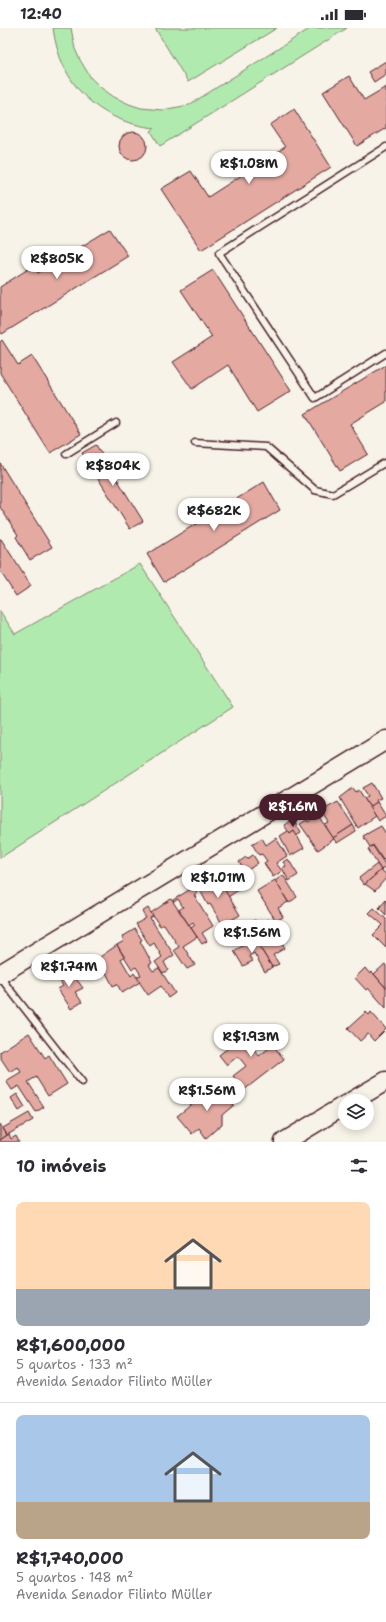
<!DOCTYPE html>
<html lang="pt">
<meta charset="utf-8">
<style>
:root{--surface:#fff;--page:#f2f2f3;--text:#2b2b33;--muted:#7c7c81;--line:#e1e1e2;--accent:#4a1f2b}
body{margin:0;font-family:"Shantell Sans",sans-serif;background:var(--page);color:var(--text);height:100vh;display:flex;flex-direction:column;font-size:15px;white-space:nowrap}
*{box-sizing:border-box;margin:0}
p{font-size:13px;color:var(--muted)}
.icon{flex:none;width:22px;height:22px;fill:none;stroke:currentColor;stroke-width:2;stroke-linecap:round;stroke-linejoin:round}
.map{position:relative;height:1114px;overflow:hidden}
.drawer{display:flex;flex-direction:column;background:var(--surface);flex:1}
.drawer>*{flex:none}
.fabs{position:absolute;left:338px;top:1066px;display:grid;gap:8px}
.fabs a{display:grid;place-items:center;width:36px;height:36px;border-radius:50%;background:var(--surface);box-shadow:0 2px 10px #0003;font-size:20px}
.price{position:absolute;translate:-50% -34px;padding:0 9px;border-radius:14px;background:#fff;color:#222;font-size:13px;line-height:26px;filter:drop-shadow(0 1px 2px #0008)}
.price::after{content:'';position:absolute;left:50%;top:24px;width:12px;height:9px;margin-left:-6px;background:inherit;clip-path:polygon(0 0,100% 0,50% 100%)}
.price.active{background:var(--accent);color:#fff}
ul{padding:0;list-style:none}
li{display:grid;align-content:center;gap:8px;height:212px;padding:0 16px}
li+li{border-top:1px solid var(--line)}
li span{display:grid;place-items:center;height:124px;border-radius:8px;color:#555}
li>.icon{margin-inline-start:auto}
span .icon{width:72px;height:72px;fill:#fffc;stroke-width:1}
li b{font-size:17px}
h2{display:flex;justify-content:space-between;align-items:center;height:48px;padding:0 16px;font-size:17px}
.status{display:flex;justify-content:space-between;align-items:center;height:28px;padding:0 20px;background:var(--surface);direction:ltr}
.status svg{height:11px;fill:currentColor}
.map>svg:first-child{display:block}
</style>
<div class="status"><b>12:40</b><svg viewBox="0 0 49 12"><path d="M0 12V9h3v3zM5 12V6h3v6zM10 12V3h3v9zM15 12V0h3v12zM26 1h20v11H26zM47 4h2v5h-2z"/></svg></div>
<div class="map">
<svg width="386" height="1114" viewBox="0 0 386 1114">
<rect width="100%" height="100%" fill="#f7f3e8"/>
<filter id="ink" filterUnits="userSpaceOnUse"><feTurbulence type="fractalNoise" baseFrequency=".025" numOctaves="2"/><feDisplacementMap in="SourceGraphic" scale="8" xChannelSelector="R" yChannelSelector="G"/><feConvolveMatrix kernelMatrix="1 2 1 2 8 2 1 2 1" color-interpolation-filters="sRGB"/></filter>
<g filter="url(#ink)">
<!-- green -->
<g fill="#b1eaae" stroke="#7e846c">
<path d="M53,0H71L75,21L80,32L91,50L100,59L114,69L129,76L141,80L162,82L189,77L311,0H347L160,118L151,103L155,100C98,94 60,56 53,0Z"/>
<polygon points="155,0 277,0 188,54"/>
<polygon points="140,536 233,679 0,830 0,583 15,606"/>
</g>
<!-- building -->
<g fill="#e4aaa2" stroke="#4a1f2b">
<polygon points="386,33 386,46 374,54 368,44"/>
<polygon points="349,48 364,72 386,59 386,100 357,118 323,64"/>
<polygon points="294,81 331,139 201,222 161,161 191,143 208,169 285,119 270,97"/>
<circle cx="133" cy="118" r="14"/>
<polygon points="110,201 128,228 2,306 0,303 0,259 33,238 38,245"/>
<polygon points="213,242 291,363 257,384 228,337 192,361 173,334 212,309 181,262"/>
<polygon points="2,312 18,337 32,328 81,406 50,425 0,345 0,314"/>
<polygon points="386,337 386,374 350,396 368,426 340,443 305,386"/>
<polygon points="96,417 143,493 130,501 82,425"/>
<polygon points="0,435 52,519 30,532 16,509 18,507 0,479"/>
<polygon points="264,454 280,482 164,554 147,526"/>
<polygon points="0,511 1,511 31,558 16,568 0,543"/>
<polygon points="372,755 381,770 376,772 377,774 369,779 364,770 368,768 363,760"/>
<polygon points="353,760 356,764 359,762 375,788 358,800 340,770"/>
<polygon points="338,774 353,797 333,810 325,797 329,795 321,783"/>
<polygon points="377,774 386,788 378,793 369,779"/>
<polygon points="318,787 334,811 318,822 300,796 307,792 308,794"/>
<polygon points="293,791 301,805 296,808 294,803 290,806 284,797"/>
<polygon points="353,797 356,803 337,815 333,810"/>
<polygon points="381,798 386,806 386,830 383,832 373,817 370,819 363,808"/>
<polygon points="288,803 290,806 294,803 304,820 290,828 280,808"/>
<polygon points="262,810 266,817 276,810 287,828 276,835 282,843 273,849 264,835 267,833 262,826 259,827 252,816"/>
<polygon points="373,818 386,838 381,842 368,821"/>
<polygon points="253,827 258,835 245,844 239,834 246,829 247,831"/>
<polygon points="288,831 298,847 289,853 282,840 286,838 283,834"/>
<polygon points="377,836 381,842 364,857 359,850"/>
<polygon points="226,838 240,861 228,869 214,845"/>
<polygon points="381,842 386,846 386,850 375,863 365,856"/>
<polygon points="213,845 222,858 218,860 220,864 224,861 240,887 223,897 210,876 208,877 196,855"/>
<polygon points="283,847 297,869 289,875 275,853"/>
<polygon points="275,852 288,874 278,880 283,889 276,893 257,863"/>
<polygon points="194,859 197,865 194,867 213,898 202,905 207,913 202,916 191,900 195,897 193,894 189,897 179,882 183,879 178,871 174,874 173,872"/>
<polygon points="171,871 197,909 183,918 195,937 187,941 174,922 179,919 164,896 160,898 151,885"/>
<polygon points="386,872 386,887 379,880"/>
<polygon points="148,880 153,888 150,890 174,927 164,934 168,942 163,945 155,934 162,929 154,915 150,918 136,896 146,890 142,884"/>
<polygon points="374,880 386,891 386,920 373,907 383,897 369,885"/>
<polygon points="268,891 285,920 273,927 279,936 272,939 246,897 255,892 258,897"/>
<polygon points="135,901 142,912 140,913 152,935 149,937 153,943 159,940 175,965 168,970 161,958 148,967 136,949 141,947 136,939 132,941 117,917 124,913 122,909"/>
<polygon points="252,907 272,939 265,944 254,925 249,928 253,933 243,938 234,923 247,915 245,911"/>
<polygon points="117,917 124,929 121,931 131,948 134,945 140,954 122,965 117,956 113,958 104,941 107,939 100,929"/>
<polygon points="385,936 386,938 386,960 374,946"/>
<polygon points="68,940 83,960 75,964 82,974 71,981 58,961 63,958 55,945 60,942 62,944"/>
<polygon points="365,940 370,946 372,944 386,960 386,980 368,960 366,962 355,950"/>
<polygon points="366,984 369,987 371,984 386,1001 374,1013 368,1006 360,1013 348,1000"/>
<polygon points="257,998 265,1007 251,1017 259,1028 273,1017 284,1031 244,1062 233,1048 246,1038 238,1028 227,1037 219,1027"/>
<polygon points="29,1005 45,1030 49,1027 67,1056 48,1068 36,1049 28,1054 44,1079 36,1084 19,1058 12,1062 6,1053 21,1044 18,1039 10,1044 0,1029 0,1024"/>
<polygon points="218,1056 234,1077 222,1087 222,1096 206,1110 199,1100 192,1106 177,1088"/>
<polygon points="17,1066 25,1079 19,1083 11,1070"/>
<polygon points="29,1085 33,1092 7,1107 3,1100"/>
<polygon points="0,1096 7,1107 0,1112"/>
<polygon points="9,1106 11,1111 16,1108 19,1114 0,1114 0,1112"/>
</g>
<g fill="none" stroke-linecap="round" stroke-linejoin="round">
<!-- lane casing -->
<g stroke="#4a1f2b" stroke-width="9">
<g id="lane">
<polyline points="386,119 219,225 315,370 386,325"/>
<polyline points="195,415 266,419 315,462 333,466 386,434"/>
<polyline points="66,426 116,395"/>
<polyline points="0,949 82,1054"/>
</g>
</g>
<!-- secondary casing -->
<g stroke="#4a1f2b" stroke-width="21">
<g id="secondary">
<polyline points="0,946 386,712"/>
<polyline points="352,1073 386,1053"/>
<polyline points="284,1114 345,1077"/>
</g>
</g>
<!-- lane -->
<use href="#lane" stroke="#f7f3e8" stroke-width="6"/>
<!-- secondary -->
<use href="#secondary" stroke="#f7f3e8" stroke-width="18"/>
</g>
</g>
</svg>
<div class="fabs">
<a><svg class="icon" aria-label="layers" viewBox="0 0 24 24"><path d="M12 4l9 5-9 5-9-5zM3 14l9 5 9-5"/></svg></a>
</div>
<b class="price" style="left:249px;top:157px">R$1.08M</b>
<b class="price" style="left:57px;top:252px">R$805K</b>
<b class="price" style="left:113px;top:459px">R$804K</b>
<b class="price" style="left:214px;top:504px">R$682K</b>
<b class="price active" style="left:293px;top:800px">R$1.6M</b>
<b class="price" style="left:218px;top:871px">R$1.01M</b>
<b class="price" style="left:252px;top:926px">R$1.56M</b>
<b class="price" style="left:69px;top:960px">R$1.74M</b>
<b class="price" style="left:251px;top:1030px">R$1.93M</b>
<b class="price" style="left:207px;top:1084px">R$1.56M</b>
</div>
<section class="drawer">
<h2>10 imóveis<svg class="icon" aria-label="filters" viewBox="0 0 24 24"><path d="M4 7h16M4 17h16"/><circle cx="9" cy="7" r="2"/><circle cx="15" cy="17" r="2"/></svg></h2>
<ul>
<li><span style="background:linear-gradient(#ffd9b3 70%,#9aa5b1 0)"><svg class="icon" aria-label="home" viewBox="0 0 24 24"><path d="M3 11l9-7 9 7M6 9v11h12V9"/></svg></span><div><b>R$1,600,000</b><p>5 quartos · 133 m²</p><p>Avenida Senador Filinto Müller</p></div></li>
<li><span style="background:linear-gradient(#a9c7e8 70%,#b9a48a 0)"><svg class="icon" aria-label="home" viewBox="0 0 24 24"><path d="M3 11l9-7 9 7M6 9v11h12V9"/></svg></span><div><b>R$1,740,000</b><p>5 quartos · 148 m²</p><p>Avenida Senador Filinto Müller</p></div></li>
</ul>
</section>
